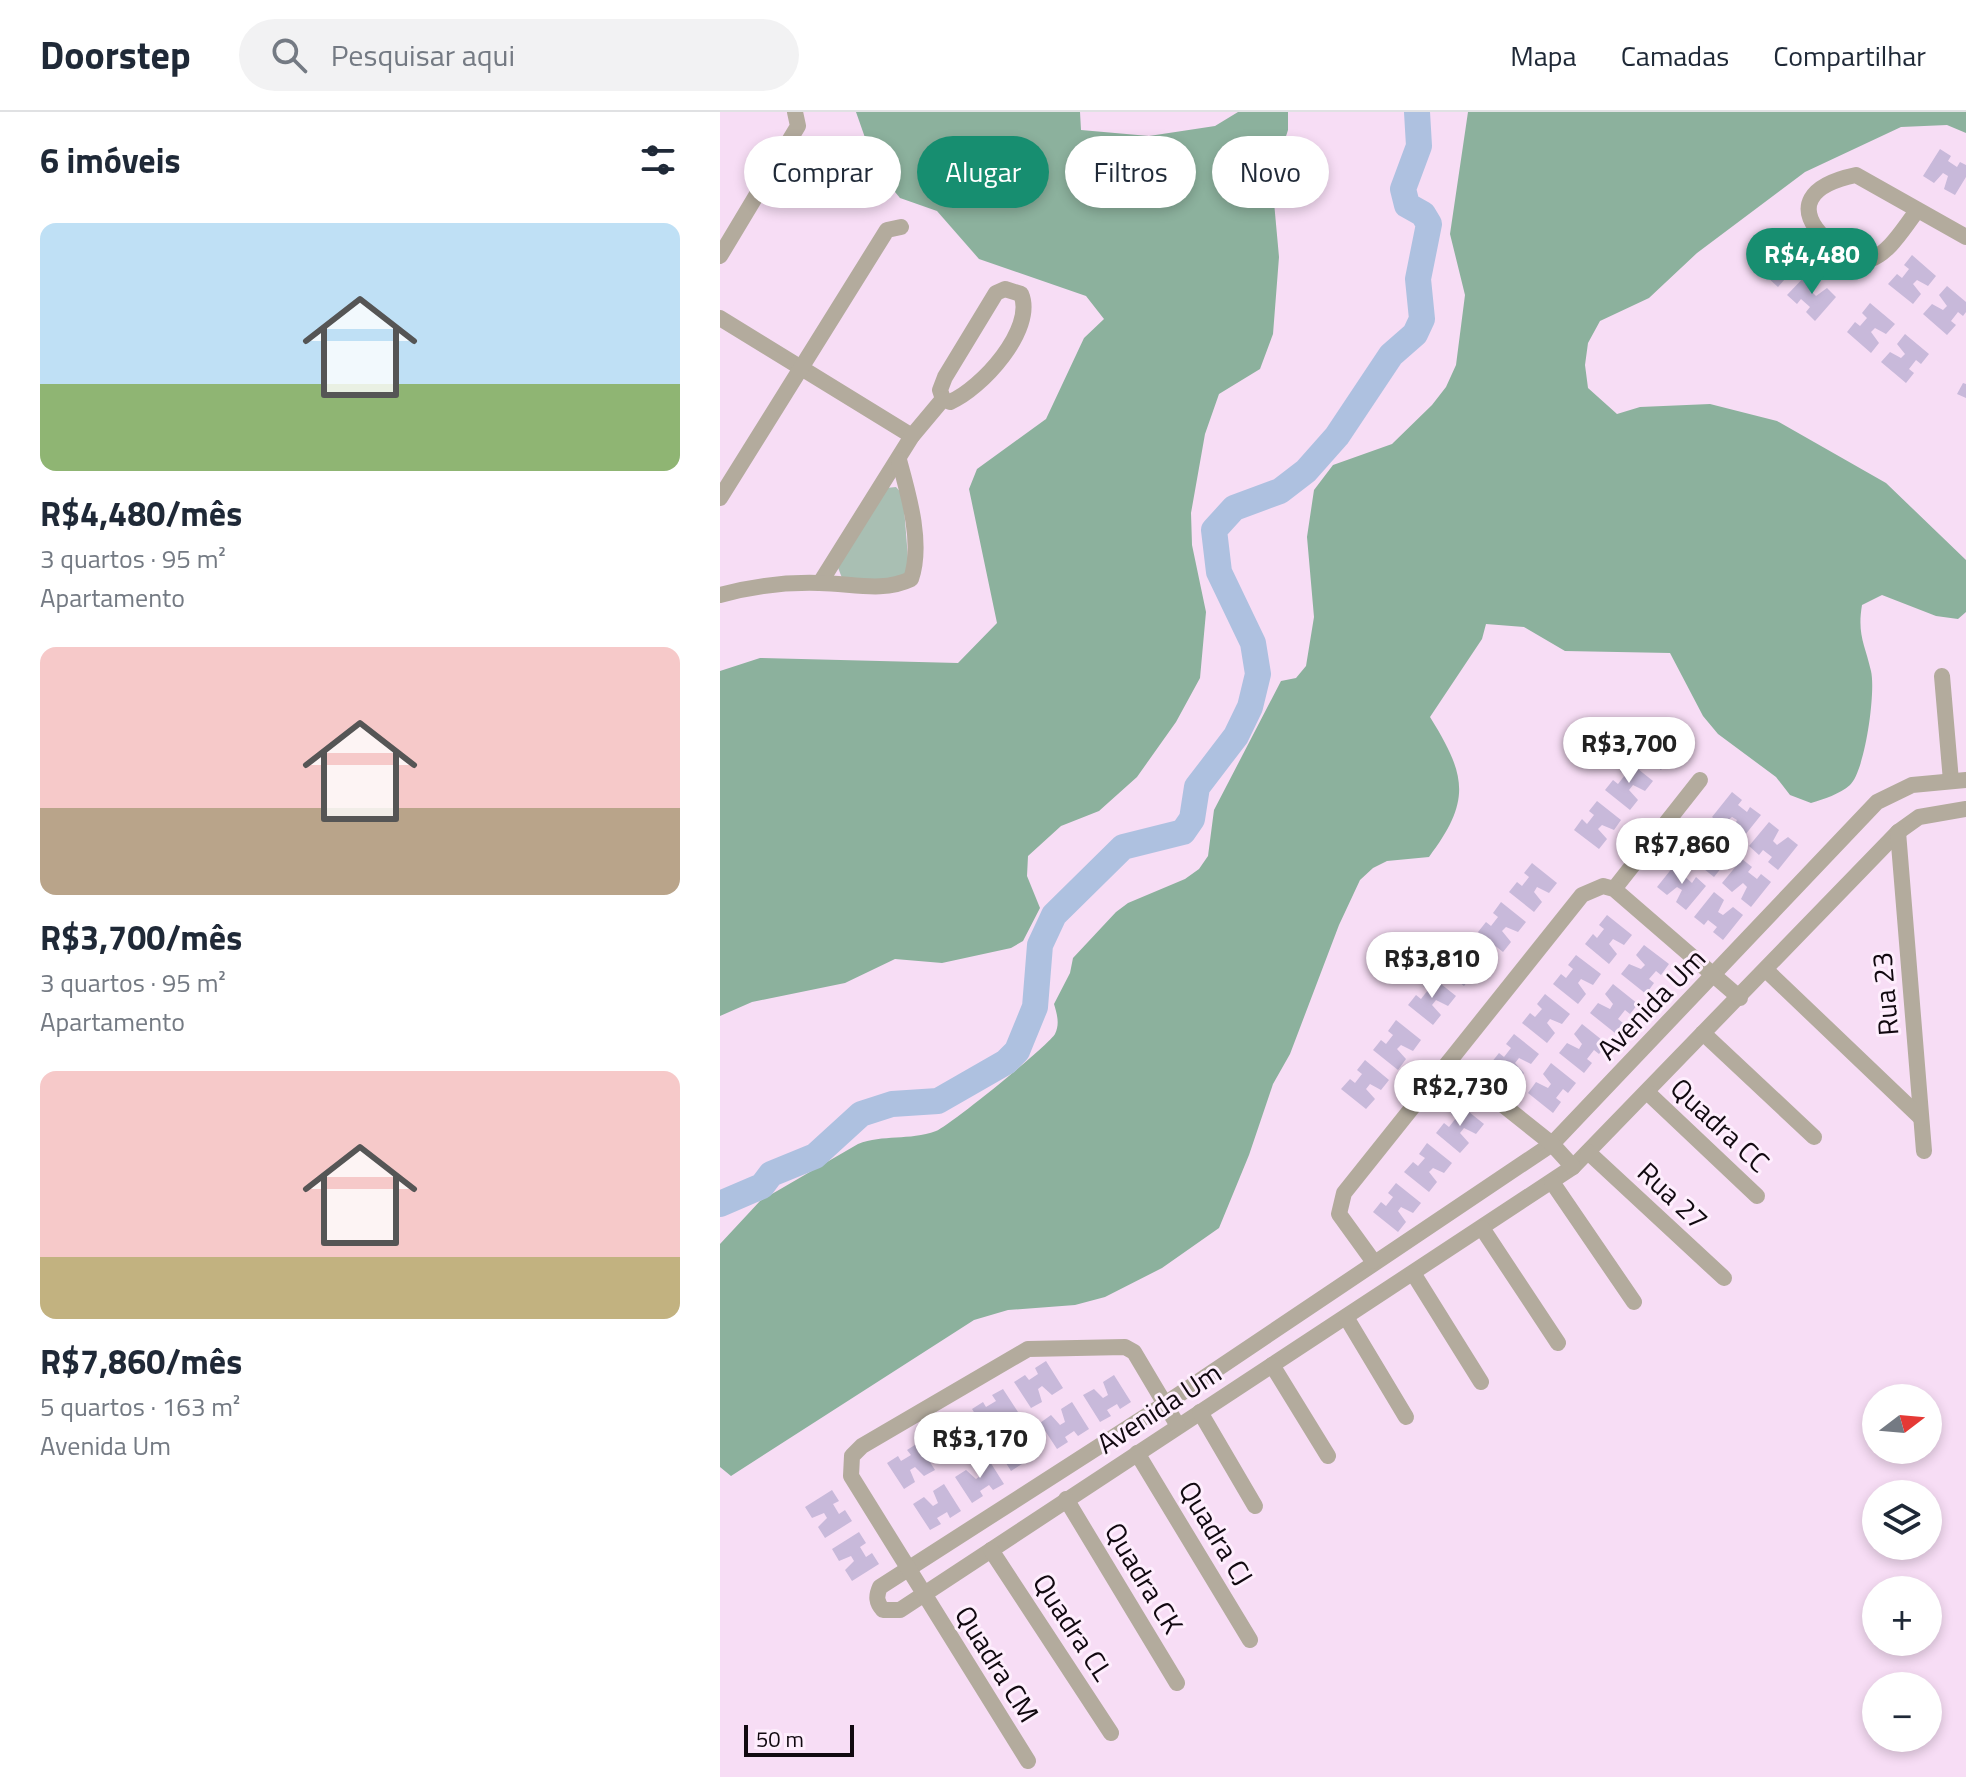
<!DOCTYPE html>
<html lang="pt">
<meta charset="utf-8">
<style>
:root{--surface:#fff;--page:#f2f2f3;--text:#1f2937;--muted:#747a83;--line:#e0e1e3;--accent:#178e70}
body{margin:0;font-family:"Titillium Web",sans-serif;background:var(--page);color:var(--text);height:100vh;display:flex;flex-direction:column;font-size:30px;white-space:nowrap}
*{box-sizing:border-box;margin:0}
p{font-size:26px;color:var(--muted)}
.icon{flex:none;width:44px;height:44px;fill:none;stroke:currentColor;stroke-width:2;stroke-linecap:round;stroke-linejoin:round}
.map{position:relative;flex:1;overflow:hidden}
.sheet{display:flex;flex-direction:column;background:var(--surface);width:720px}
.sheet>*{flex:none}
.top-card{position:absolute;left:24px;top:24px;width:760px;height:72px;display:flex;gap:16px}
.needle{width:52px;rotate:74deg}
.tools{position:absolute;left:1142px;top:1272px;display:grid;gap:16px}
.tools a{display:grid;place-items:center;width:80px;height:80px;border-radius:50%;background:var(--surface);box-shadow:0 4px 12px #0003;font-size:40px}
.scale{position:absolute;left:24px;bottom:20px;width:110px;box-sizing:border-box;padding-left:8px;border:4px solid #110910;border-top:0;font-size:22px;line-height:28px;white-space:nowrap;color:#110910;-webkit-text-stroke:6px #feeefd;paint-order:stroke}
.price{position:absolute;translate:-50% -68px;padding:0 18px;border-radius:28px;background:#fff;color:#222;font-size:26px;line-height:52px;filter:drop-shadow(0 2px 4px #0008)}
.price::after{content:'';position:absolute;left:50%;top:48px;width:24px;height:18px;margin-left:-12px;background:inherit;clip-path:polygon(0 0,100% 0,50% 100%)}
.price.current{background:var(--accent);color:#fff}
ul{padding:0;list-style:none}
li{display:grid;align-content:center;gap:16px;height:424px;padding:0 40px}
li span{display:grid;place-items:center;height:248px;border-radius:16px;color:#555}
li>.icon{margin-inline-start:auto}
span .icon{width:144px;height:144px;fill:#fffc;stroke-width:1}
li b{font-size:34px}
h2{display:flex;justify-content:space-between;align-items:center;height:96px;padding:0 40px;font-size:34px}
.tag{padding:0 28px;border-radius:36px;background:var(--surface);box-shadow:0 4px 12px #0003;font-size:28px;line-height:72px}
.tag.current{background:var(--accent);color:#fff}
header{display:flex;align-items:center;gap:48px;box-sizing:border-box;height:112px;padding:0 40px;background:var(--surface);border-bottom:2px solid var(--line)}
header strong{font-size:38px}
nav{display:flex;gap:44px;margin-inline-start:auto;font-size:28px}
.search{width:560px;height:72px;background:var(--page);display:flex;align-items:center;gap:20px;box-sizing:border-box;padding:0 28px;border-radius:44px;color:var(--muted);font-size:30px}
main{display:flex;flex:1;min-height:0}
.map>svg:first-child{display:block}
</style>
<header>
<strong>Doorstep</strong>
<div class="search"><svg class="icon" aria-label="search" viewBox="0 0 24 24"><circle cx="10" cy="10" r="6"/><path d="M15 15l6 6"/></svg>Pesquisar aqui</div>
<nav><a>Mapa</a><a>Camadas</a><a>Compartilhar</a></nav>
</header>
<main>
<section class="sheet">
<h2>6 imóveis<svg class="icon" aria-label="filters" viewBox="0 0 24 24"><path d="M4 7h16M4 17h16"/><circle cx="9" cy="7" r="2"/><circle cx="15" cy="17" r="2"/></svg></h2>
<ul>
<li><span style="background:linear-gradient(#bfe0f5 65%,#8fb573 0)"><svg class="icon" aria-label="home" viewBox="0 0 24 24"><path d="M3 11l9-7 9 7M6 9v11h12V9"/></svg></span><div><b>R$4,480/mês</b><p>3 quartos · 95 m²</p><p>Apartamento</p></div></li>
<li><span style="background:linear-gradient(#f6c9c9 65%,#b9a48a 0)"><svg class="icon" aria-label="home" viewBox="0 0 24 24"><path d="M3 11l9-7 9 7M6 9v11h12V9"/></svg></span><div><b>R$3,700/mês</b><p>3 quartos · 95 m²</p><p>Apartamento</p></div></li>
<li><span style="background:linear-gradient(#f6c9c9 75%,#c2b280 0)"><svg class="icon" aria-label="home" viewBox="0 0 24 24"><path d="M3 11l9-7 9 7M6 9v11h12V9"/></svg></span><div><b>R$7,860/mês</b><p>5 quartos · 163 m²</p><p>Avenida Um</p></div></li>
</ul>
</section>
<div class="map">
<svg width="1246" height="1665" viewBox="0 0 1246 1665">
<rect width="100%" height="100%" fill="#f7ddf5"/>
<!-- green -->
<polygon fill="#a9bfb3" points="176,375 183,383 189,459 175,469 122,466 117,453 166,376"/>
<!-- forest -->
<g fill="#8cb19d">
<polygon points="136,0 360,0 361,18 429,24 495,14 518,0 568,0 568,18 552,68 559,145 553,222 540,257 499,282 485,322 471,401 472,433 486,500 480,566 456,610 417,665 379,699 341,714 308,744 307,764 320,796 303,829 291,836 222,851 175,847 125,871 32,890 0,904 0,559 40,546 238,551 277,511 249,377 257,357 326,307 364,226 384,207 366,184 259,147 217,99 180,86 156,57"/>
<path d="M748,0H1246V21L1227,13L1181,15L1085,60L977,141L929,186L880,209L868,231L865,253L868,276L897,302L920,295L990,292L1057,309L1166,371L1246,448V500L1238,507L1216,504L1162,483L1142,493C1137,523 1145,532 1151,559C1156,580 1145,659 1130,673C1120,682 1104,687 1091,691L1070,683L1056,665L998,622L983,604L950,541L845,539L804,515L766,512L762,527L710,605C746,663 752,688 709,745L667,749L653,756L640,768L619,813L570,942L553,972L529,1043L499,1116L442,1156L385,1185L355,1193L288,1198L254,1208L11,1364L0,1355V1132L40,1089L138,1032C163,1022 189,1029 216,1019C229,1014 328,934 335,922C340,912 337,902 334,892L350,861L353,846L396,800L408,791L465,767L479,757L488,744L494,698L561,569L576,566L586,554L594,505L587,425L594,378L613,353L672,332L712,293L726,275L736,253L745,183L730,122Z"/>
</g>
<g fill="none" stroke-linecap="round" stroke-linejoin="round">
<!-- river -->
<polyline stroke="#aec1e0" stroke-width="26" points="0,1092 42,1074 51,1062 95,1044 141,1002 172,992 218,989 286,950 297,939 315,895 320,833 334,803 403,735 463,720 472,707 477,675 516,624 530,595 538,562 533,531 499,460 494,418 514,396 560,379 586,359 617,324 671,243 695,222 702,207 698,167 709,112 703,102 687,93 683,77 699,34 697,0"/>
</g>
<!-- building -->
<g fill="#c8b9da">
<polygon points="1220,37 1231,44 1228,49 1237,55 1240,50 1246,53 1246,65 1235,83 1224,77 1228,64 1223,61 1214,71 1203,64"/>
<polygon points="1051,126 1061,135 1054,146 1059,150 1069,142 1079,151 1058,175 1048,166 1053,161 1044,153 1040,158 1030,149"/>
<polygon points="1192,143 1216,164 1208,174 1197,168 1193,172 1201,182 1193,192 1168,172 1177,162 1182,166 1189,157 1184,153"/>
<polygon points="1089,160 1098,169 1092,180 1096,184 1107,176 1116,185 1095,209 1086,200 1090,195 1081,187 1077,192 1067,183"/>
<polygon points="1227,174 1246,190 1246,200 1243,204 1238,200 1231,209 1236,213 1227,223 1203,202 1212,192 1223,198 1227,194 1219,183"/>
<polygon points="1150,191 1175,212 1166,222 1155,216 1151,220 1159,231 1151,241 1127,220 1135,210 1140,214 1147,206 1142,201"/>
<polygon points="1185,222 1209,242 1201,252 1196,248 1189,257 1194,261 1186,271 1161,250 1170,240 1181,246 1185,242 1177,232"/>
<polygon points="1243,271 1246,272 1246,286 1237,282"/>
<polygon points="939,609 964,629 956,639 944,634 941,638 949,648 941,658 916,639 924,628 929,632 936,624 931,619"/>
<polygon points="908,649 933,669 925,679 913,673 909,678 918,688 910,698 885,678 893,668 898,672 905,663 900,659"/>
<polygon points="1012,680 1022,688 1018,693 1027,700 1030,695 1041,703 1021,728 1011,720 1017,708 1012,705 1002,713 992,705"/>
<polygon points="877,689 901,708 894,718 882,713 878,717 887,727 879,737 854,718 862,707 867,712 874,703 869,699"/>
<polygon points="1049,710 1059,718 1053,729 1057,733 1068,725 1078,733 1058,758 1048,750 1052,745 1043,738 1039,743 1029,734"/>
<polygon points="985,717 995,725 989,737 994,741 1004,732 1014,740 994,765 984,757 988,752 979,745 975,750 965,742"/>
<polygon points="1022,747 1032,755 1028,760 1037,767 1041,762 1051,770 1031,795 1021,787 1027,775 1023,771 1012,780 1002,771"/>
<polygon points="957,750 967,758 963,763 972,771 976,765 986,774 966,798 956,790 962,778 957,775 947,783 937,775"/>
<polygon points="812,751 837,771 829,781 817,775 814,780 822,790 814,800 789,780 797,770 802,774 809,765 804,761"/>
<polygon points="994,780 1004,788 998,800 1003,803 1013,795 1023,803 1003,828 993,820 997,815 988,808 984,813 974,805"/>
<polygon points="781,790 806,810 798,820 786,815 782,819 791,830 783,840 758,820 766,810 771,814 778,805 773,801"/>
<polygon points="887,803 912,823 904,833 893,827 889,832 897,842 889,852 865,832 873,822 877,826 884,817 879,813"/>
<polygon points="742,825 767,844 759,855 747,849 744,853 752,863 744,874 719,854 727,844 732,848 739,839 734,835"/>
<polygon points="924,833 949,852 941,863 936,859 929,867 934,871 926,882 901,862 909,852 921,857 925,853 916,843"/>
<polygon points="856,843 881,862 873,873 861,867 858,871 866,882 858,892 833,872 841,862 846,866 853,857 848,853"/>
<polygon points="711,864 736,884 728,894 716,888 712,893 721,903 713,913 688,893 696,883 701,887 708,878 703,874"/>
<polygon points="893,872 918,892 910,902 905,898 898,907 903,911 895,921 870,901 878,891 890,897 893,892 885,882"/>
<polygon points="825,882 850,902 842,912 830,907 827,911 835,921 827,931 802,911 810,901 815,905 822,897 817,892"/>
<polygon points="676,908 701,928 693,939 681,933 677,937 686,947 678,958 653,938 661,928 666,932 673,923 668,919"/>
<polygon points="862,912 887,932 879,942 874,938 867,947 872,951 864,961 839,941 847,931 859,937 862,932 854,922"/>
<polygon points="794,922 819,942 811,952 799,946 795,951 804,961 796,971 771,951 779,941 784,945 791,936 786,932"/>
<polygon points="645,948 669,968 661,978 650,972 646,977 655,987 646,997 621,977 630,967 635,971 642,962 637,958"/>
<polygon points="831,951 856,971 848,981 843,977 836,986 841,990 833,1001 808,981 816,970 828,976 831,972 823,962"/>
<polygon points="739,992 764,1012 756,1022 744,1016 740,1021 749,1031 740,1041 716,1021 724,1011 729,1015 736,1006 731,1002"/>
<polygon points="707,1031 732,1051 724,1061 713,1056 709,1060 717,1070 709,1080 684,1060 693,1050 698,1054 705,1046 699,1042"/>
<polygon points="676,1071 701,1091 693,1101 681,1095 678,1099 686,1110 678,1120 653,1100 661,1090 666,1094 673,1085 668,1081"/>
<polygon points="326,1249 343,1276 332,1283 322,1274 318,1277 322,1290 311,1296 294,1270 305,1263 309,1268 318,1262 315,1256"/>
<polygon points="394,1263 411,1290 400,1297 397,1292 387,1298 391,1304 380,1310 363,1283 374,1277 383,1286 388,1283 383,1270"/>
<polygon points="283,1277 300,1303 289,1310 280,1301 275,1304 280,1317 269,1324 252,1297 263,1290 266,1295 276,1289 272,1283"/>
<polygon points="352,1290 369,1317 358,1324 354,1319 345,1325 348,1330 337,1337 320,1311 331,1303 340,1313 345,1310 341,1297"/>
<polygon points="241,1304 258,1331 247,1337 238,1328 233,1331 237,1343 226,1351 209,1323 220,1317 224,1322 233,1316 230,1310"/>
<polygon points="306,1312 323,1339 312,1346 308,1340 299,1346 302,1352 291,1359 274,1332 285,1325 294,1334 299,1331 295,1319"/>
<polygon points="198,1331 215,1358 204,1364 195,1355 190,1358 195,1370 184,1377 167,1351 178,1344 181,1349 191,1343 187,1338"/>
<polygon points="267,1345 284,1372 273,1378 269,1373 260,1379 263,1384 252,1391 235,1365 246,1358 256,1367 260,1364 256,1352"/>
<polygon points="224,1372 241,1399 230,1406 227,1400 217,1406 221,1412 210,1418 193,1392 204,1385 213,1394 218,1391 213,1379"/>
<polygon points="112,1378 119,1389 113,1392 119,1402 125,1398 132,1409 105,1426 98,1415 107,1406 104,1401 92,1406 85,1395"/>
<polygon points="139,1420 146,1431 140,1435 146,1445 152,1441 159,1452 132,1469 125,1458 134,1449 131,1444 119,1449 112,1437"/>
</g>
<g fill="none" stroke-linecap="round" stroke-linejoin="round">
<!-- minor -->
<g stroke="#b3ab9d" stroke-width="16">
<path d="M1197,99C1184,115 1170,141 1149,148C1129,155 1032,85 1136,63L1246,125"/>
<polyline points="0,144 78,14 75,0"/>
<path d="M285,177L301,182C316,217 261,277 230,290L223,287L220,278L225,265L276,181Z"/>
<polyline points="0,206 192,324"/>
<polyline points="0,386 167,118 181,115"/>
<polyline points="100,471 192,324 223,287"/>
<path d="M0,483C33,474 65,470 99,471C131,471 162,481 191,467C203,432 189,384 179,348"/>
<polyline points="1222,564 1231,669"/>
<path d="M1246,668L1192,673L1157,690L832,1032L445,1292L160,1475C156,1484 156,1490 163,1498H180L853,1055L1178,720L1199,705L1246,697"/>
<polyline points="1178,720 1204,1039"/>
<polyline points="894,777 980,668"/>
<polyline points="1046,858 1201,1006"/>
<polyline points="983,921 1094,1025"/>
<polyline points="729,950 832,1032 853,1055"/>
<polyline points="927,980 1037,1084"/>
<polyline points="868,1040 1004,1166"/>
<polyline points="832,1070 914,1190"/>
<polyline points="762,1116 838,1231"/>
<polyline points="653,1149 619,1102 624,1081 862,783 883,774 894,777 1020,886"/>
<polyline points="693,1161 761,1270"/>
<polyline points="626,1205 686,1305"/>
<polyline points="552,1253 608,1344"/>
<polyline points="480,1300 535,1394"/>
<polyline points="417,1341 530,1528"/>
<polyline points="346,1387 457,1571"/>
<polyline points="271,1438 391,1621"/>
<polyline points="308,1649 131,1364 132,1344 142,1334 308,1237 405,1235 414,1240 458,1314"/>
</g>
</g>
<g text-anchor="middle" stroke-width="6" stroke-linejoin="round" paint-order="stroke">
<!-- street labels -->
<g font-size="28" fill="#110910" stroke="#feeefd">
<text transform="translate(1165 882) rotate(-95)" y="10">Rua 23</text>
<text transform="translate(931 892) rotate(-46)" y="10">Avenida Um</text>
<text transform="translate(1000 1013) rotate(43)" y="10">Quadra CC</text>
<text transform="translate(953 1084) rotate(43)" y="10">Rua 27</text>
<text transform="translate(439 1296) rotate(-33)" y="10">Avenida Um</text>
<text transform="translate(496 1421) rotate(59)" y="10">Quadra CJ</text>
<text transform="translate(424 1466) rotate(59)" y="10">Quadra CK</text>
<text transform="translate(353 1515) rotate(57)" y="10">Quadra CL</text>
<text transform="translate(277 1552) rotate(58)" y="10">Quadra CM</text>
</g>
</g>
</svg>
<div class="tools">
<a><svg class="needle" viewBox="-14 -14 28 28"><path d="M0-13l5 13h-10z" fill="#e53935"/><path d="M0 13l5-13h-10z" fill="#747a83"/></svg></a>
<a><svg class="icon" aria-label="layers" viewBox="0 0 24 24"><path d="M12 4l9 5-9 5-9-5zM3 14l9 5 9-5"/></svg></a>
<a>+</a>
<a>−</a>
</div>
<div class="scale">50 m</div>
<b class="price current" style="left:1092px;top:184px">R$4,480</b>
<b class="price" style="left:909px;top:673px">R$3,700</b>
<b class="price" style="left:962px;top:774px">R$7,860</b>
<b class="price" style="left:712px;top:888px">R$3,810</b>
<b class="price" style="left:740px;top:1016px">R$2,730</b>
<b class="price" style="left:260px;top:1368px">R$3,170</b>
<div class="top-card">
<a class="tag">Comprar</a>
<a class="tag current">Alugar</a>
<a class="tag">Filtros</a>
<a class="tag">Novo</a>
</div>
</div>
</main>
